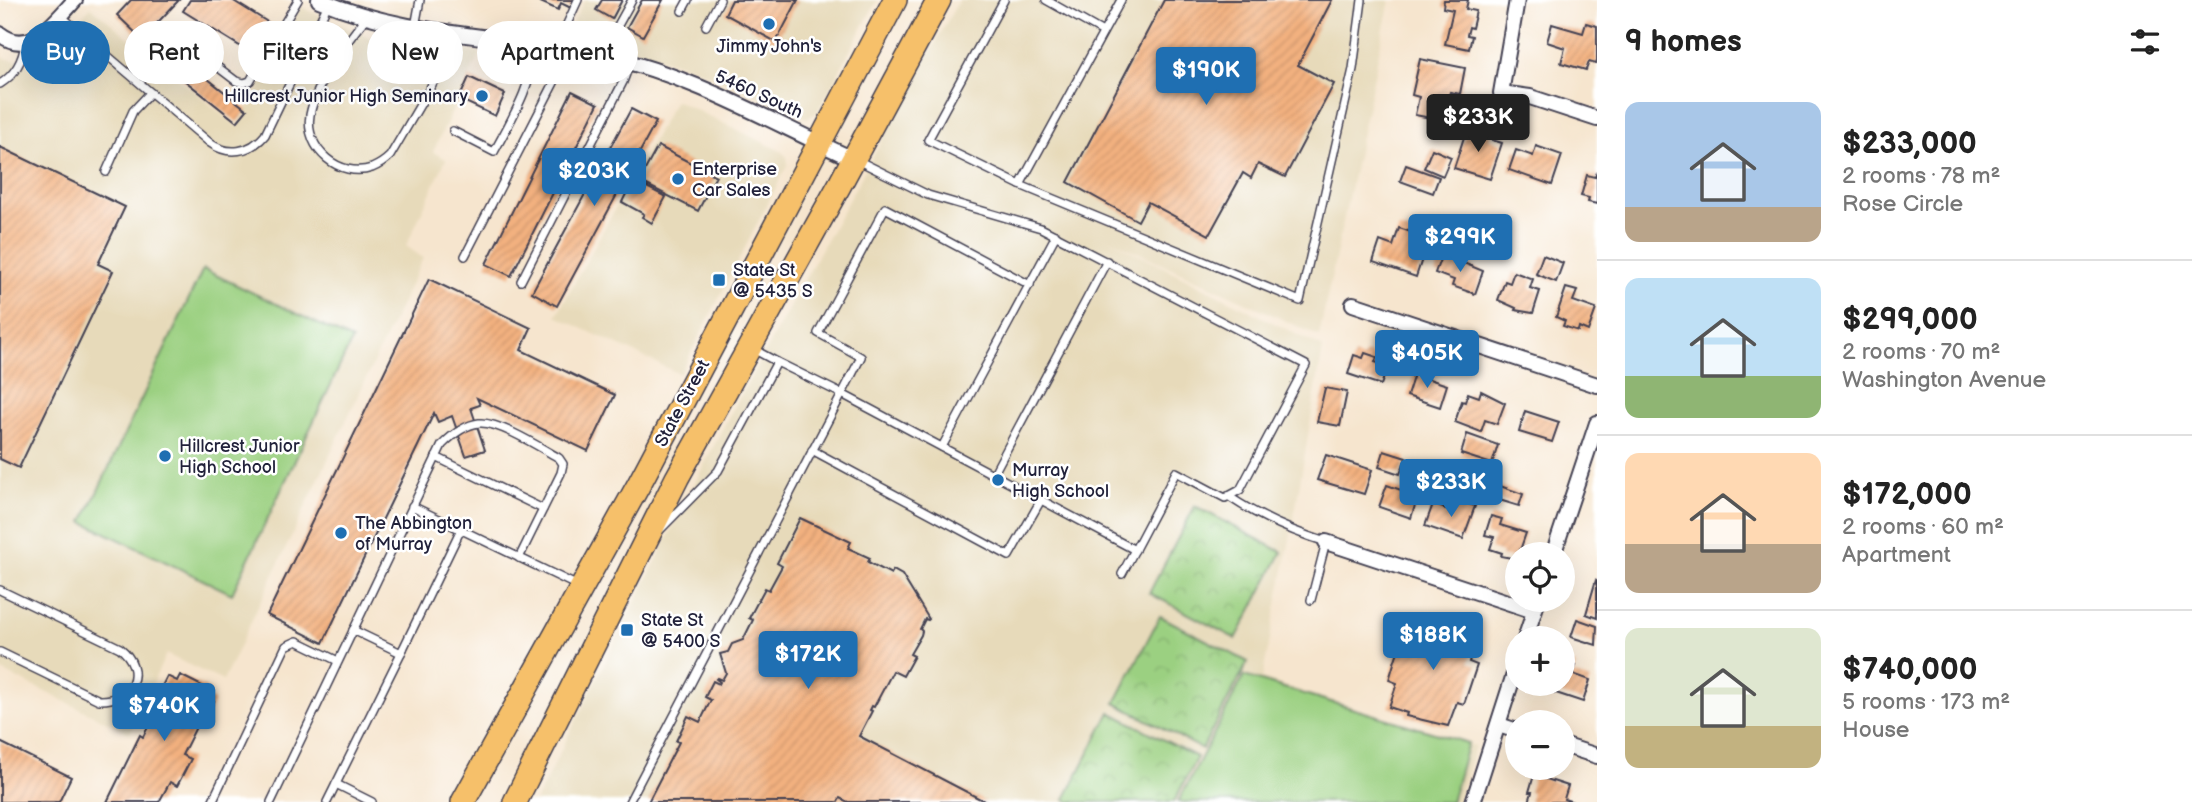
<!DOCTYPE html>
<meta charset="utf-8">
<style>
:root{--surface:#fff;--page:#f2f2f2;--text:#222;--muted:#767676;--line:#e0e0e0;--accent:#1f6fb2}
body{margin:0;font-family:"Balsamiq Sans",sans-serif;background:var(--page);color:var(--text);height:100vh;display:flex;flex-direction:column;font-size:26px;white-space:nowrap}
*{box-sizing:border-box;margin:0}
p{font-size:23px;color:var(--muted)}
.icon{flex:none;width:38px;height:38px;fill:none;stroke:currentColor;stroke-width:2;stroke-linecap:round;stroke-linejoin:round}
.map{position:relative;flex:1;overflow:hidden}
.side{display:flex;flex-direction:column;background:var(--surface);width:595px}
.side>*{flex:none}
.banner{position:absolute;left:21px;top:21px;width:665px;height:63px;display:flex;gap:14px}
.tools{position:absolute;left:1505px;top:542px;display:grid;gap:14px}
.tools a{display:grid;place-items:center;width:70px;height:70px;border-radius:50%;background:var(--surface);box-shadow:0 7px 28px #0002;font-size:35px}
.price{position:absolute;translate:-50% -60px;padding:0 16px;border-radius:7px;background:var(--accent);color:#fff;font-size:23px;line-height:46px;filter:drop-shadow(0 2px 4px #0008)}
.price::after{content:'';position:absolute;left:50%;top:42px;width:21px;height:16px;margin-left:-10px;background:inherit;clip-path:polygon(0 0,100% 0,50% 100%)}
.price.active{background:#222;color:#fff}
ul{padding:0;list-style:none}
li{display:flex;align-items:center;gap:21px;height:175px;padding:0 28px}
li+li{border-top:2px solid var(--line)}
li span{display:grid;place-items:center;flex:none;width:196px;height:140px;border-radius:14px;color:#555}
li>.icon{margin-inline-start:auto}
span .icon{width:84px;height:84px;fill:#fffc;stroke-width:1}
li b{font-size:30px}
h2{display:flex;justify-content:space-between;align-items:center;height:84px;padding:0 28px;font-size:30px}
.tag{padding:0 24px;border-radius:32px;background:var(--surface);box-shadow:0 7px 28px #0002;font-size:24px;line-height:63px}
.tag.active{background:var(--accent);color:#fff}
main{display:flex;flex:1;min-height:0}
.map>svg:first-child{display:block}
</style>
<main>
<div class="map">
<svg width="1597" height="802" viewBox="0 0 1597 802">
<defs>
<pattern id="park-crowns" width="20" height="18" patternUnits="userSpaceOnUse" patternTransform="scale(1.75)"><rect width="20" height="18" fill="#9bd081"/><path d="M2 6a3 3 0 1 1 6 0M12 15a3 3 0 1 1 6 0" fill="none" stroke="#85b270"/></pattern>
<pattern id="building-hatch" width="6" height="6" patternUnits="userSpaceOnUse" patternTransform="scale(1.75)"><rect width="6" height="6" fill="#f3b17f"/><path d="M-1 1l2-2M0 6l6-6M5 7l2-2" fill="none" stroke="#d0986f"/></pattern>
</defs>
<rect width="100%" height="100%" fill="#fff"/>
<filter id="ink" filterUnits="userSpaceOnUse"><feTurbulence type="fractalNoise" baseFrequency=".0143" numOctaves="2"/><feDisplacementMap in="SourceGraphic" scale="14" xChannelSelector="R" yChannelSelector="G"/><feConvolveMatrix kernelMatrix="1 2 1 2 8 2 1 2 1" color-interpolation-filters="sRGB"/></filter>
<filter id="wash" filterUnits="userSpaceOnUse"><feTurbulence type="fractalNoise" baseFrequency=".00686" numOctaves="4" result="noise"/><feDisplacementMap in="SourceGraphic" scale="28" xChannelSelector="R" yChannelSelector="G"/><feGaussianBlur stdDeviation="1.57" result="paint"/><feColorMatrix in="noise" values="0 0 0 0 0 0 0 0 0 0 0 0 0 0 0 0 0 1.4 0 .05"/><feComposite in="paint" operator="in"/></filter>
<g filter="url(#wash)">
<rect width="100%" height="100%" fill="#f6e5ce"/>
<!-- built -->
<g fill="#e7daba">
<polygon points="585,0 877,0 817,113 807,118 693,68 636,51 566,36"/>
<polygon points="959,0 1390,0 1319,336 1102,236 1323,348 1292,529 1262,679 1475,746 1457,802 535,802 721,431"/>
<polygon points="91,7 238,127 301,7 364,36 480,53 433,152 446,159 406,246 423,258 223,681 166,654 130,733 0,670 0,57 25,63 38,60"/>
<polygon points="675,100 781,151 787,157 788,164 680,374 556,316"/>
</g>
<!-- grass -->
<g fill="#9bd081" stroke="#5e795e" stroke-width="2">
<polygon points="203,269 352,340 232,594 83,522"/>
<polygon points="1244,676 1468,743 1451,802 1178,802"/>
</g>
<!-- park -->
<g fill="url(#park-crowns)" stroke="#5e795e" stroke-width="2">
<polygon points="1195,506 1282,552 1236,639 1149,593"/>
<polygon points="1160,616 1248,662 1202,749 1115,703"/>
<polygon points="1110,712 1197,757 1174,802 1071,802 1065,799"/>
</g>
<g id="blocks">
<!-- building -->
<g fill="url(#building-hatch)">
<polygon points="131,0 179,0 142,39 117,15"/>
<polygon points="190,0 232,0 274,26 256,56 183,11"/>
<polygon points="536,0 574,0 571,8 561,3 558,10"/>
<polygon points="602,0 622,0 612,19 596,10"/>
<polygon points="642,0 663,0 643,36 627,27"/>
<polygon points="732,0 798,0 776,42 725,14"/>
<polygon points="1164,0 1332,0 1298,65 1334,84 1285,177 1258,164 1251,178 1243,173 1209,235 1148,202 1138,221 1068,182"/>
<polygon points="1444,0 1468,0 1466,9 1476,11 1472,28 1469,27 1467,35 1472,36 1469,49 1445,44 1453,10 1443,8"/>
<polygon points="1586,23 1597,26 1597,61 1596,64 1589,62 1586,70 1561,63 1565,48 1547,42 1552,24 1583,33"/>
<polygon points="154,36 247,110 237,122 144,48"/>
<polygon points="1420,59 1465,68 1460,94 1450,92 1447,102 1440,101 1436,119 1415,115 1419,97 1412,95"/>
<polygon points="469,77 505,94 495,116 459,99"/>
<polygon points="572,91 598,104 511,276 486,264"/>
<polygon points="631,109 656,122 557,306 532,292"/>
<polygon points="1476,129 1490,134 1489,139 1502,143 1490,179 1454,168 1466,131 1474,134"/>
<polygon points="658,146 716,176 698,211 639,181"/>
<polygon points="1536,146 1562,155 1552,185 1509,170 1516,150 1533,156"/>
<polygon points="0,147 125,207 98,264 113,271 19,468 0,459"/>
<polygon points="1432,149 1451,157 1443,176 1424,168"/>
<polygon points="1406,165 1439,177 1433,193 1400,181"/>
<polygon points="1597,172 1597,204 1588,202 1589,198 1581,196 1587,175 1595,177"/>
<polygon points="633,180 666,197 652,223 642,217 644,214 622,202"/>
<polygon points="1399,228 1429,238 1416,277 1373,262 1380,241 1393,246"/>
<polygon points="1442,254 1483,271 1475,294 1452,286 1454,280 1435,273"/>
<polygon points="1543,255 1563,263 1556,282 1536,274"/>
<polygon points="1514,272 1533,279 1530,288 1540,291 1533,313 1515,310 1516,308 1498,300 1505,281 1510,283"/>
<polygon points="429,279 531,328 521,350 615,395 588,451 477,398 480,405 471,408 485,450 466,456 452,416 438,422 434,413 323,643 267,615"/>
<polygon points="1566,288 1577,291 1573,301 1596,309 1588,331 1579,327 1578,331 1563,326 1565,321 1556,317"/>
<polygon points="1365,353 1377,357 1375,362 1388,366 1381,385 1348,374 1354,355 1363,358"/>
<polygon points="1414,374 1447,385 1440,407 1407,396"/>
<polygon points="1325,388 1347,392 1340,426 1317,422"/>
<polygon points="1481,391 1505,403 1497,424 1485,420 1481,432 1455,422 1462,401 1465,402 1468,393 1479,397"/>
<polygon points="1525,411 1559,422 1552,442 1519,432"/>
<polygon points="1467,434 1498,445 1492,464 1461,454"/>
<polygon points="1384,451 1406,458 1400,474 1379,467"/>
<polygon points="1326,455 1372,470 1364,494 1317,480"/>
<polygon points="1462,475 1493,485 1488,503 1456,493"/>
<polygon points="1387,485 1418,496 1411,518 1379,507"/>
<polygon points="1500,486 1523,494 1519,506 1496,499"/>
<polygon points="1457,500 1475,506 1463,539 1425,526 1433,504 1453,512"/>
<polygon points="1491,516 1502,519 1500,525 1526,533 1517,559 1501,556 1502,553 1490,549 1494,537 1485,535"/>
<polygon points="800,518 851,542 848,548 870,558 868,562 891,574 893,570 902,575 929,619 928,620 925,619 920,629 922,631 921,635 910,654 914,656 903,676 893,671 874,707 872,706 870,710 872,711 859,736 986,802 848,802 840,798 838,802 648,802 679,742 676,741 688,716 700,722 711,700 705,697 713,681 719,684 720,682 716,679 717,678 722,680 726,673 720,654 728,652 732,644 743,640 753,620 749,618 765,588 769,590 782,566 777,563"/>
<polygon points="1596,580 1597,581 1597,618 1586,614"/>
<polygon points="1418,618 1434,624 1436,621 1476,638 1469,662 1477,665 1464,704 1457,702 1448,726 1406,716 1407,713 1389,707 1397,683 1389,680 1395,660 1402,640 1410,643"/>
<polygon points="1577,619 1597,626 1596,645 1571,637"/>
<polygon points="1563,661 1576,665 1573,674 1590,680 1583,702 1550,691 1552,684 1563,684"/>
<polygon points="180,675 210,690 206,697 214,701 202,727 197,725 182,755 191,759 177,786 170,782 159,802 107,802 140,735 143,737 158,707 153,704 167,676 177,681"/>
<polygon points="0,742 71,777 59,802 0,802"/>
<polygon points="1534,775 1568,786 1564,799 1573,802 1529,802 1532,792 1529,792"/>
</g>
</g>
</g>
<g filter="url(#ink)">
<use href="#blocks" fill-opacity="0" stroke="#423f51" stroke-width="2"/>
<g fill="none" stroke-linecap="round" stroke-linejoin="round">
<!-- lane casing -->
<g stroke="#423f51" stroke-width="10">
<g id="lane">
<polyline points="1004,0 928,140 1020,185 1121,0"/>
<polyline points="1046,0 1103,32"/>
<polyline points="682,11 688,0"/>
<path d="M61,16L210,143C228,156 250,153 265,135L328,4"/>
<path d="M366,18C346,42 316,83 310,115C304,149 340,179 372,168C379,165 385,161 390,156L461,35"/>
<polyline points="706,26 720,0"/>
<polyline points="415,27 420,0"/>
<polyline points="173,33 236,81 244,83 250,81 298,0"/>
<polyline points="556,48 578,0"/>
<polyline points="605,56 611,38 632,0"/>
<path d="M0,84C16,74 23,60 25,43"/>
<path d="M453,131L494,152C512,118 533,85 535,45"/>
<polyline points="857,160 928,195 1041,228 1306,365 1240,490 1225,498 1176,472 1122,574"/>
<polyline points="106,172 133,111 150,93"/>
<polyline points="1020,185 1300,301 1353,69 1362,0"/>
<polyline points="465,256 557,77 562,49"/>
<polyline points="521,281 623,82 630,63"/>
<polyline points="1030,285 885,208 818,333 861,357 842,394 1135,550"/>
<polyline points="753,349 777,362"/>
<polyline points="942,447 1056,235"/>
<polyline points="812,450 1009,556 1041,500"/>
<polyline points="436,457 543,509"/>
<polyline points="993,475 1107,261"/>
<path d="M1228,496C1259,517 1291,531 1326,542L1311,600"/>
<polyline points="412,506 578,586"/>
<path d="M0,590L120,648C147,670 133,701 99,700L0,652"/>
<polyline points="353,630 401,653 461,529"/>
<polyline points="336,784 372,802"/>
<polyline points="212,802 286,646 297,641 338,661"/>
<path d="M271,802L442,445C452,435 464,425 479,423C499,421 541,448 559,458L563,464L561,473L519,558"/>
<polyline points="327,802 403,649"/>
<polyline points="629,802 842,394 777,362 718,471 661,529"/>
</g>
</g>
<!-- street casing -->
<g stroke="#423f51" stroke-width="18">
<g id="street">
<path d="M319,0C413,39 512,34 609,57C695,77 773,123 853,159"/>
<polyline points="1517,0 1501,93 1530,97 1597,119"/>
<path d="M0,34C30,58 55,21 75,0"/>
<polyline points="1353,304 1597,385"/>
<polyline points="1326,542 1534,611"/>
<polyline points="1553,555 1597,423"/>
<polyline points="1525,639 1538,600"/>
<polyline points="1499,725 1517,731"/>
<polyline points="1563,745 1597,756"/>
<polyline points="1473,802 1517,665"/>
</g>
</g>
<!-- primary casing -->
<g stroke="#423f51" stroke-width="26">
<g id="primary">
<polyline points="463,802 638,486 895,0"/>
<polyline points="515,802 677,478 839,186 939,0"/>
</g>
</g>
<!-- lane -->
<use href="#lane" stroke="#fff" stroke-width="7"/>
<!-- street -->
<use href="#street" stroke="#fff" stroke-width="14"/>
<!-- primary -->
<use href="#primary" stroke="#f6c06b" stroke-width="23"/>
</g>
</g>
<!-- markers -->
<g fill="#1f6fb2" stroke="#fff" stroke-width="2.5">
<circle cx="769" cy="24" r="7"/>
<circle cx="482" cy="96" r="7"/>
<circle cx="678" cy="179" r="7"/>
<rect x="712" y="273" width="14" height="14" rx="3.5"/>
<circle cx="165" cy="456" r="7"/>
<circle cx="998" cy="480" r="7"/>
<circle cx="341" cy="533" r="7"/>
<rect x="620" y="623" width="14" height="14" rx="3.5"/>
</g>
<g text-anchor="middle" stroke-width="5" stroke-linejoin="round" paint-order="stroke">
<!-- poi labels -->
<g font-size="18" fill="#22223b" stroke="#fff" text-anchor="start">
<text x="769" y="52" text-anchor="middle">Jimmy John's</text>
<text x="468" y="102" text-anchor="end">Hillcrest Junior High Seminary</text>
<text x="692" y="175">Enterprise<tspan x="692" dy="21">Car Sales</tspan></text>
<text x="733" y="276">State St<tspan x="733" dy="21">@ 5435 S</tspan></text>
<text x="179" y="452">Hillcrest Junior<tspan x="179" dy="21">High School</tspan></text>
<text x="1012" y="476">Murray<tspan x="1012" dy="21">High School</tspan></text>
<text x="355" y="529">The Abbington<tspan x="355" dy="21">of Murray</tspan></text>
<text x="641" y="626">State St<tspan x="641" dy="21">@ 5400 S</tspan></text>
</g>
<!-- street labels -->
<g font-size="18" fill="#22223b" stroke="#fff">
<text transform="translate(759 94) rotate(24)" y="6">5460 South</text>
<text transform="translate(682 403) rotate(-62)" y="6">State Street</text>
</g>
</g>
</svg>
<div class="tools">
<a><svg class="icon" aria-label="locate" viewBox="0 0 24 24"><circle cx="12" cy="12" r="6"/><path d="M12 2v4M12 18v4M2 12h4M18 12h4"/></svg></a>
<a>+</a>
<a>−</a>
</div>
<b class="price" style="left:1206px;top:107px">$190K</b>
<b class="price active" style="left:1478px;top:154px">$233K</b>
<b class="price" style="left:594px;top:208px">$203K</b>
<b class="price" style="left:1460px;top:274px">$299K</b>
<b class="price" style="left:1427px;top:390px">$405K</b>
<b class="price" style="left:1451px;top:519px">$233K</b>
<b class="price" style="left:1433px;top:672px">$188K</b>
<b class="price" style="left:808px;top:691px">$172K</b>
<b class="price" style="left:164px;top:743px">$740K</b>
<div class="banner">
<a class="tag active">Buy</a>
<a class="tag">Rent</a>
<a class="tag">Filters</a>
<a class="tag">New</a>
<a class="tag">Apartment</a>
</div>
</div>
<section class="side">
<h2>9 homes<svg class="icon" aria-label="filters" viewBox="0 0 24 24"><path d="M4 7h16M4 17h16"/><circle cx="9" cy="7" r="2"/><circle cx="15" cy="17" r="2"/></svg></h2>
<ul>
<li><span style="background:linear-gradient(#a9c7e8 75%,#b9a48a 0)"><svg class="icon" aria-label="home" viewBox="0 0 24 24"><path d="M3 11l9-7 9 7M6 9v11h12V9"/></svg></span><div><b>$233,000</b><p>2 rooms · 78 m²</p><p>Rose Circle</p></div></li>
<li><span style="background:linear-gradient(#bfe0f5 70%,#8fb573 0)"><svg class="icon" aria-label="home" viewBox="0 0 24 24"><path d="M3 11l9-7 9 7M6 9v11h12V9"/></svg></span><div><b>$299,000</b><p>2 rooms · 70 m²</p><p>Washington Avenue</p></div></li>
<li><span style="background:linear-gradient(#ffd9b3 65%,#b9a48a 0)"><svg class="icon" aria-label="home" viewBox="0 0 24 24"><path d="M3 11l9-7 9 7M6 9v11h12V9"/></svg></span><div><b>$172,000</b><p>2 rooms · 60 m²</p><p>Apartment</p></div></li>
<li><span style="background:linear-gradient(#dfe7d0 70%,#c2b280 0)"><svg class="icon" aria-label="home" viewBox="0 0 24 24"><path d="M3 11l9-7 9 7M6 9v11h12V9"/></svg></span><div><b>$740,000</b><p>5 rooms · 173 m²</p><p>House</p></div></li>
</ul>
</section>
</main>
